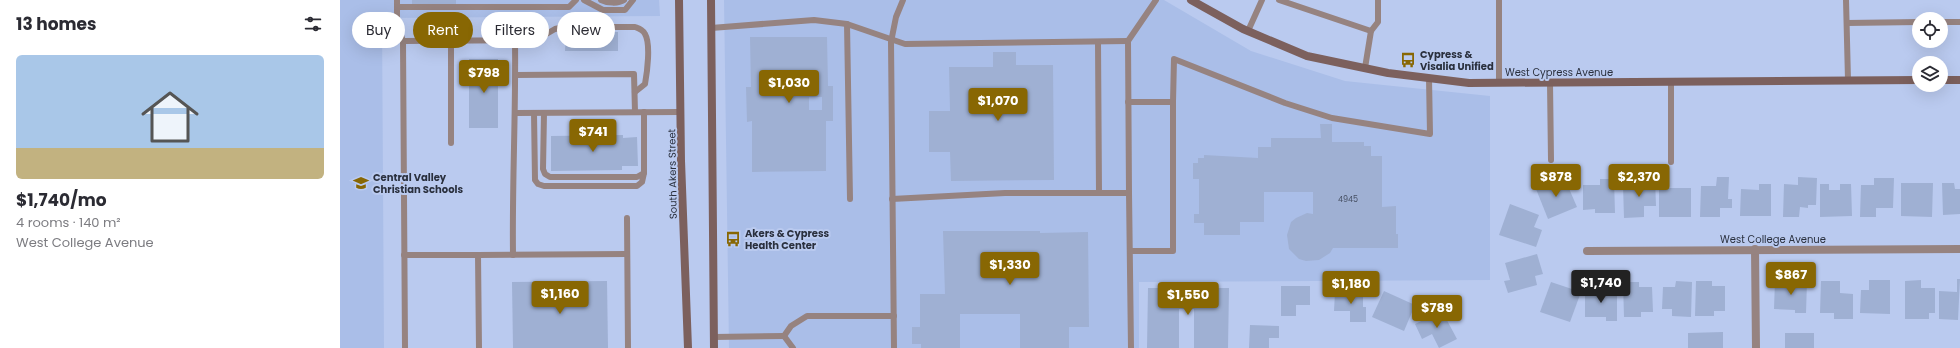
<!DOCTYPE html>
<meta charset="utf-8">
<style>
:root{--surface:#fff;--page:#f7f7f7;--text:#2b2b33;--muted:#7c7c81;--line:#e1e1e2;--accent:#886703}
body{margin:0;font-family:Poppins,sans-serif;background:var(--page);color:var(--text);height:100vh;display:flex;flex-direction:column;font-size:15px;white-space:nowrap}
*{box-sizing:border-box;margin:0}
p{font-size:13px;color:var(--muted)}
.icon{flex:none;width:22px;height:22px;fill:none;stroke:currentColor;stroke-width:2;stroke-linecap:round;stroke-linejoin:round}
.map{position:relative;flex:1;overflow:hidden}
.sheet{display:flex;flex-direction:column;background:var(--surface);width:340px}
.sheet>*{flex:none}
.guide{position:absolute;left:12px;top:12px;width:380px;height:36px;display:flex;gap:8px}
.fabs{position:absolute;left:1572px;top:12px;display:grid;gap:8px}
.fabs a{display:grid;place-items:center;width:36px;height:36px;border-radius:50%;background:var(--surface);box-shadow:0 4px 16px #0002;font-size:20px}
.price{position:absolute;translate:-50% -34px;padding:0 9px;border-radius:4px;background:var(--accent);color:#fff;font-size:13px;line-height:26px;filter:drop-shadow(0 1px 2px #0008)}
.price::after{content:'';position:absolute;left:50%;top:24px;width:12px;height:9px;margin-left:-6px;background:inherit;clip-path:polygon(0 0,100% 0,50% 100%)}
.price.current{background:#222;color:#fff}
ul{padding:0;list-style:none}
li{display:grid;align-content:center;gap:8px;height:212px;padding:0 16px}
li+li{border-top:1px solid var(--line)}
li span{display:grid;place-items:center;height:124px;border-radius:6px;color:#555}
li>.icon{margin-inline-start:auto}
span .icon{width:72px;height:72px;fill:#fffc;stroke-width:1}
li b{font-size:17px}
h2{display:flex;justify-content:space-between;align-items:center;height:48px;padding:0 16px;font-size:17px}
.tag{padding:0 14px;border-radius:18px;background:var(--surface);box-shadow:0 4px 16px #0002;font-size:14px;line-height:36px}
.tag.current{background:var(--accent);color:#fff}
main{display:flex;flex:1;min-height:0}
.map>svg:first-child{display:block}
</style>
<main>
<section class="sheet">
<h2>13 homes<svg class="icon" aria-label="filters" viewBox="0 0 24 24"><path d="M4 7h16M4 17h16"/><circle cx="9" cy="7" r="2"/><circle cx="15" cy="17" r="2"/></svg></h2>
<ul>
<li><span style="background:linear-gradient(#a9c7e8 75%,#c2b280 0)"><svg class="icon" aria-label="home" viewBox="0 0 24 24"><path d="M3 11l9-7 9 7M6 9v11h12V9"/></svg></span><div><b>$1,740/mo</b><p>4 rooms · 140 m²</p><p>West College Avenue</p></div></li>
</ul>
</section>
<div class="map">
<svg width="1620" height="348" viewBox="0 0 1620 348">
<rect width="100%" height="100%" fill="#bacaef"/>
<!-- built -->
<g fill="#aabee8">
<polygon points="0,0 319,0 320,16 42,18 44,348 0,348"/>
<polygon points="384,0 824,0 911,51 1005,81 1150,96 1150,280 799,282 799,348 389,348"/>
</g>
<!-- building -->
<g fill="#9fb0d3" fill-rule="evenodd">
<rect x="72" y="0" width="44" height="7"/>
<polygon points="255,29 261,29 261,32 278,32 278,51 225,51 226,32 255,33"/>
<path d="M410,37H487L488,86H493V121H486V171L412,172V121L407,122L406,87H411ZM469,97H482V110H469Z"/>
<polygon points="653,52 676,52 676,65 713,65 714,180 611,181 610,152 589,152 589,111 610,111 609,67 653,67"/>
<rect x="129" y="59" width="29" height="69"/>
<polygon points="980,124 992,124 992,142 1024,142 1024,146 1031,146 1031,156 1042,156 1042,207 1056,206 1056,234 1058,234 1058,248 993,248 990,253 979,260 966,261 959,259 949,249 947,235 951,222 956,218 967,213 973,214 973,192 924,192 924,222 900,222 900,235 864,235 864,223 854,223 854,214 859,214 859,179 853,179 853,163 858,163 858,158 864,158 864,155 918,158 918,147 931,147 931,138 981,138"/>
<polygon points="283,135 283,138 297,137 298,166 282,166 282,170 211,171 211,136"/>
<polygon points="1224,177 1237,207 1208,219 1196,189"/>
<polygon points="1377,177 1389,177 1388,199 1392,199 1392,208 1380,208 1380,217 1360,217 1361,186 1376,186"/>
<polygon points="1458,177 1477,178 1476,205 1468,205 1468,208 1460,207 1459,217 1443,217 1444,184 1458,185"/>
<polygon points="1534,178 1554,178 1553,208 1536,208 1536,217 1520,217 1521,185 1534,185"/>
<polygon points="1260,179 1274,179 1275,213 1255,213 1255,209 1243,210 1243,185 1260,185"/>
<polygon points="1315,179 1316,206 1304,206 1304,217 1284,218 1283,185 1296,185 1296,180"/>
<polygon points="1561,183 1593,183 1592,217 1561,216"/>
<polygon points="1602,183 1614,183 1615,189 1620,189 1620,214 1603,215"/>
<polygon points="1419,184 1431,184 1431,216 1400,216 1401,189 1419,190"/>
<polygon points="1480,184 1489,184 1489,190 1500,190 1500,184 1511,184 1512,216 1480,217"/>
<rect x="1319" y="188" width="32" height="29"/>
<polygon points="1170,204 1199,215 1194,227 1202,230 1196,247 1159,235"/>
<polygon points="603,231 700,231 700,233 748,232 749,327 729,327 729,348 680,348 680,314 620,314 620,348 581,348 581,344 572,344 572,327 580,327 580,294 605,294"/>
<polygon points="1197,254 1203,274 1195,276 1197,285 1168,293 1164,281 1170,280 1165,263"/>
<polygon points="1617,279 1620,279 1618,320 1599,319 1599,291 1617,292"/>
<polygon points="1435,280 1467,281 1466,313 1455,313 1455,310 1434,309"/>
<polygon points="1529,280 1550,280 1550,314 1520,313 1521,290 1529,290"/>
<polygon points="1581,280 1581,288 1595,288 1595,313 1589,313 1589,319 1565,319 1565,281"/>
<polygon points="267,281 268,348 173,348 172,282"/>
<polygon points="1336,281 1352,282 1351,317 1332,316 1332,309 1322,309 1323,287 1335,287"/>
<polygon points="1356,281 1372,281 1372,286 1385,286 1385,311 1374,311 1374,316 1355,316"/>
<polygon points="1481,281 1500,281 1500,293 1513,294 1513,319 1494,319 1494,313 1480,313"/>
<polygon points="1211,282 1241,292 1230,322 1200,312"/>
<polygon points="1283,282 1299,282 1299,287 1312,287 1313,312 1301,312 1301,317 1284,317"/>
<polygon points="836,284 845,284 845,288 889,288 888,348 854,348 854,309 839,309 839,348 807,348 808,288 836,288"/>
<polygon points="941,286 970,286 970,305 956,305 956,316 941,316"/>
<polygon points="1245,289 1277,289 1277,321 1266,321 1266,317 1245,317"/>
<polygon points="1044,291 1075,305 1064,331 1032,317"/>
<polygon points="995,292 1023,292 1023,307 1026,307 1026,322 1010,322 1010,311 994,311"/>
<polygon points="1102,311 1117,339 1099,348 1092,334 1082,339 1075,324"/>
<polygon points="910,325 939,326 939,338 929,338 929,348 909,348"/>
<polygon points="1383,332 1383,348 1348,348 1348,333"/>
<rect x="1445" y="333" width="29" height="15"/>
</g>
<g fill="none" stroke-linecap="round" stroke-linejoin="round">
<!-- lane -->
<g stroke="#968380" stroke-width="6">
<polyline points="57,0 57,24 63,41 65,348"/>
<polyline points="244,0 263,10 285,10 293,0"/>
<path d="M261,0C267,3 278,4 284,0"/>
<polyline points="939,0 1031,31"/>
<polyline points="1159,0 1159,83"/>
<polyline points="1506,0 1508,80"/>
<polyline points="57,7 229,7 236,0"/>
<polyline points="1601,22 1620,22"/>
<polyline points="1507,23 1579,22"/>
<polyline points="507,24 510,199"/>
<polyline points="371,28 474,20 507,24 565,44 788,41"/>
<polyline points="908,31 922,0"/>
<path d="M63,41L196,40L215,29L224,27H295C300,29 303,30 305,34C311,44 307,73 305,84L295,92"/>
<polyline points="111,41 111,143"/>
<polyline points="758,42 759,193"/>
<polyline points="1025,68 1031,31 1038,22 1038,0"/>
<polyline points="176,75 294,74 295,112"/>
<polyline points="1331,82 1331,162"/>
<polyline points="1210,83 1211,160"/>
<polyline points="788,102 833,102 834,59 945,103 992,118 1090,134 1089,78"/>
<polyline points="176,113 340,112"/>
<polyline points="194,113 195,180 198,184 204,186 297,186 302,182 304,173"/>
<polyline points="204,113 203,169 205,174 210,177 297,177 304,173 304,112"/>
<polyline points="789,193 791,348"/>
<polyline points="552,199 665,193 789,193 788,41 816,0"/>
<polyline points="287,218 288,348"/>
<polyline points="790,251 833,251 833,102"/>
<polyline points="64,255 138,255 139,348"/>
<polyline points="138,255 287,254"/>
<path d="M173,255C172,183 176,112 175,41"/>
<polyline points="444,336 451,326 467,316 554,316"/>
<polyline points="444,336 453,348"/>
<polyline points="374,337 444,336"/>
<polyline points="554,348 551,42 556,17 563,0"/>
</g>
<!-- street -->
<g stroke="#968380" stroke-width="8">
<polyline points="1415,249 1416,348"/>
<polyline points="1247,251 1620,249"/>
</g>
<!-- secondary -->
<g stroke="#7c605d" stroke-width="8">
<polyline points="339,0 341,161 348,348"/>
<polyline points="371,0 374,348"/>
<polyline points="851,0 903,29 967,56 1048,73 1129,83 1579,80"/>
<polyline points="1601,80 1620,80"/>
</g>
</g>
<!-- icons -->
<defs>
<g id="bus-bare" transform="scale(1.2)"><path d="M-5-6H5V4H4V6H2V4H-2V6H-4V4H-5ZM-3.5-4V0h7V-4ZM-3.5 1.2v1.5H-2V1.2ZM2 1.2v1.5H3.5V1.2Z" fill="#886703" stroke="#bacaef" stroke-width="2.5" paint-order="stroke"/></g>
<g id="school-bare" transform="scale(1.2)"><path d="M0-5L7-2L0 1L-7-2ZM-4 1L0 2.5L4 1V4Q0 6-4 4Z" fill="#886703" stroke="#bacaef" stroke-width="2.5" paint-order="stroke"/></g>
</defs>
<g fill-rule="evenodd">
<use href="#bus-bare" x="1068" y="60"/>
<use href="#school-bare" x="21" y="183"/>
<use href="#bus-bare" x="393" y="239"/>
</g>
<g text-anchor="middle" stroke-width="4" stroke-linejoin="round" paint-order="stroke">
<!-- number labels -->
<g font-size="8" fill="#475063">
<text x="1008" y="202">4945</text>
</g>
<!-- poi labels -->
<g font-size="10" font-weight="bold" fill="#2a303e" stroke="#bacaef" text-anchor="start">
<text x="1080" y="58">Cypress &amp;<tspan x="1080" dy="12">Visalia Unified</tspan></text>
<text x="33" y="181">Central Valley<tspan x="33" dy="12">Christian Schools</tspan></text>
<text x="405" y="237">Akers &amp; Cypress<tspan x="405" dy="12">Health Center</tspan></text>
</g>
<!-- street labels -->
<g font-size="10" fill="#2a303e" stroke="#bacaef">
<text x="1219" y="76">West Cypress Avenue</text>
<text transform="translate(332 174) rotate(-91)" y="4">South Akers Street</text>
<text x="1433" y="243">West College Avenue</text>
</g>
</g>
</svg>
<div class="fabs">
<a><svg class="icon" aria-label="locate" viewBox="0 0 24 24"><circle cx="12" cy="12" r="6"/><path d="M12 2v4M12 18v4M2 12h4M18 12h4"/></svg></a>
<a><svg class="icon" aria-label="layers" viewBox="0 0 24 24"><path d="M12 4l9 5-9 5-9-5zM3 14l9 5 9-5"/></svg></a>
</div>
<b class="price" style="left:144px;top:94px">$798</b>
<b class="price" style="left:449px;top:104px">$1,030</b>
<b class="price" style="left:658px;top:122px">$1,070</b>
<b class="price" style="left:253px;top:153px">$741</b>
<b class="price" style="left:1216px;top:198px">$878</b>
<b class="price" style="left:1299px;top:198px">$2,370</b>
<b class="price" style="left:670px;top:286px">$1,330</b>
<b class="price" style="left:1451px;top:296px">$867</b>
<b class="price current" style="left:1261px;top:304px">$1,740</b>
<b class="price" style="left:1011px;top:305px">$1,180</b>
<b class="price" style="left:220px;top:315px">$1,160</b>
<b class="price" style="left:848px;top:316px">$1,550</b>
<b class="price" style="left:1097px;top:329px">$789</b>
<div class="guide">
<a class="tag">Buy</a>
<a class="tag current">Rent</a>
<a class="tag">Filters</a>
<a class="tag">New</a>
</div>
</div>
</main>
